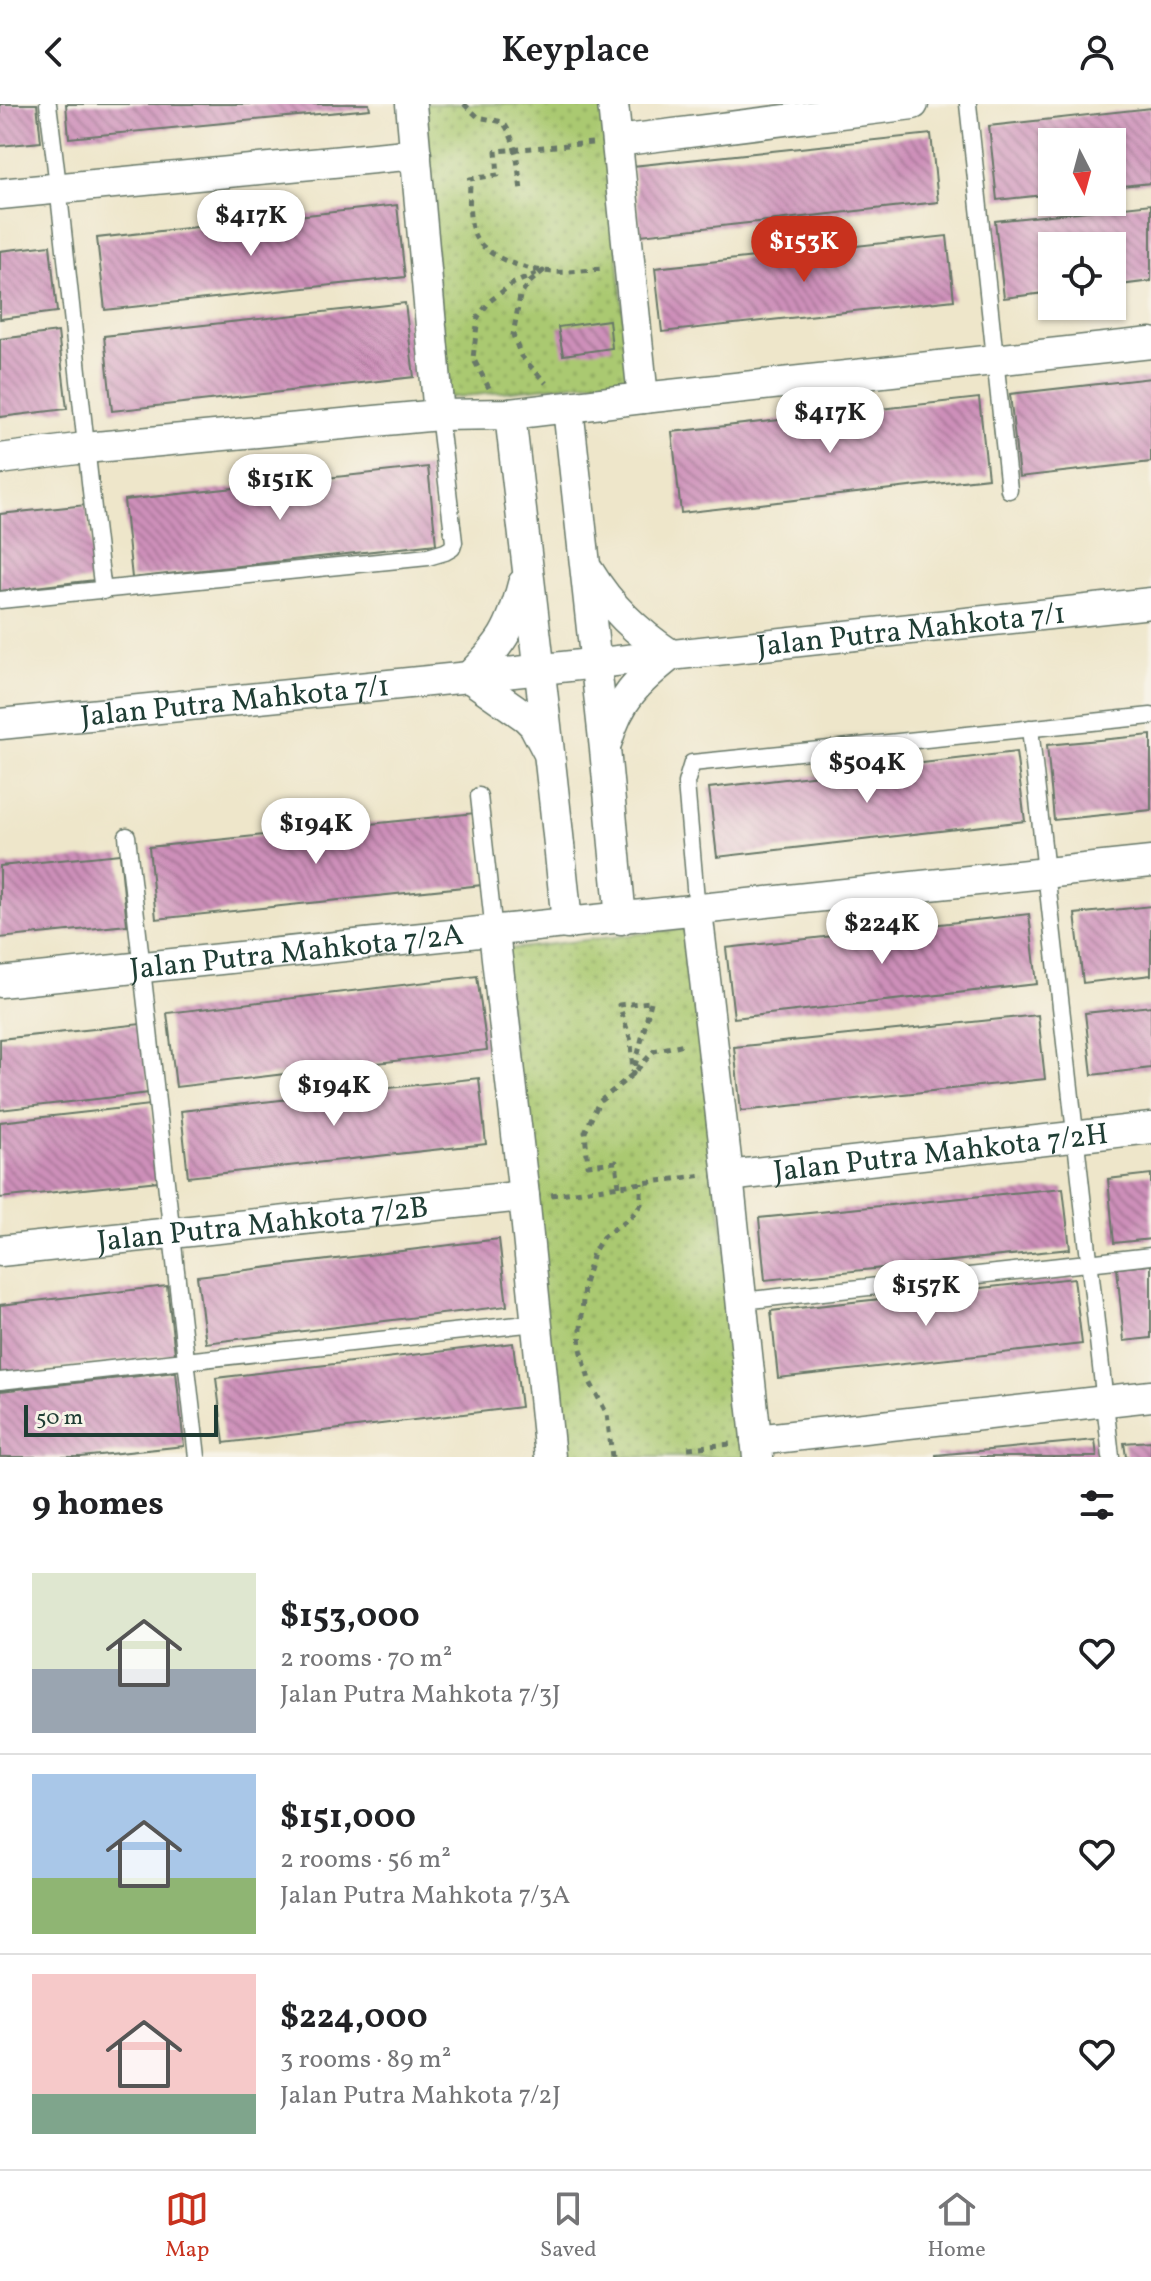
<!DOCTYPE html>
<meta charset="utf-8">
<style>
:root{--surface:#fff;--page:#f2f2f2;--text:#202124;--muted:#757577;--line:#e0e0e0;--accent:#c8321e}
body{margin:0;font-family:Vollkorn,serif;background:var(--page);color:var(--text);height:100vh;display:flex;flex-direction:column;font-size:30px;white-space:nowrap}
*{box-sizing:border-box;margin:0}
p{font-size:26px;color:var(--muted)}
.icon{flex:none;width:44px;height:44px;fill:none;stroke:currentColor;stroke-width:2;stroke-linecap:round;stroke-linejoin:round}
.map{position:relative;height:1353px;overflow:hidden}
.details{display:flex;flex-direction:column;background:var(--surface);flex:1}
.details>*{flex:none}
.needle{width:52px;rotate:174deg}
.fabs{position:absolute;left:1038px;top:24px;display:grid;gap:16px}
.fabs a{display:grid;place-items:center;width:88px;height:88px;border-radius:0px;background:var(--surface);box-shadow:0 2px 6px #0004;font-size:40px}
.scale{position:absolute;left:24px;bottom:20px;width:194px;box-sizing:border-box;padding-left:8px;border:4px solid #1f3d34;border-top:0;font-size:22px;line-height:28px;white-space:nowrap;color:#1f3d34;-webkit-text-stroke:6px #f7f3e8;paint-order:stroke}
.price{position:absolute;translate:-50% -68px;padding:0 18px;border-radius:28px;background:#fff;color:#222;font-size:26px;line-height:52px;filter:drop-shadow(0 2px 4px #0008)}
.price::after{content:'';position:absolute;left:50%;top:48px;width:24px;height:18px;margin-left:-12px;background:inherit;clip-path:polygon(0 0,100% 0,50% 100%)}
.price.active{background:var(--accent);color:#fff}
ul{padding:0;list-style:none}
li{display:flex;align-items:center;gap:24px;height:200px;padding:0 32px}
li+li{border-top:2px solid var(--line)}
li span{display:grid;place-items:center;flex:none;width:224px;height:160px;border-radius:0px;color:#555}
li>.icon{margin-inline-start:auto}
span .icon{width:96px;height:96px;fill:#fffc;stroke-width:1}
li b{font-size:34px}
h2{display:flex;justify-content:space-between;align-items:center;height:96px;padding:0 32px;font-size:34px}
header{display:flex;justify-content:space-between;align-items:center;height:104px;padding:0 32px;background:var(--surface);font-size:36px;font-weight:600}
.menu{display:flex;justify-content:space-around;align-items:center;height:112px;border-top:2px solid var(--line);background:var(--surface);font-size:22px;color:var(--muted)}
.menu a{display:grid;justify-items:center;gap:4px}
.menu .active{color:var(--accent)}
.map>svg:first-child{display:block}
</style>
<header><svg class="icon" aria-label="back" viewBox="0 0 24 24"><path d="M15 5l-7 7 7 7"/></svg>Keyplace<svg class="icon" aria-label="person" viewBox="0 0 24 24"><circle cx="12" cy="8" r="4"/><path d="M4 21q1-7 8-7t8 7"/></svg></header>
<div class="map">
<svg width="1151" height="1353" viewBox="0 0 1151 1353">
<defs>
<pattern id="park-dots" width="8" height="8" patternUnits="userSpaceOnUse" patternTransform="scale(2)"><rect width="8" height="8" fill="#aac971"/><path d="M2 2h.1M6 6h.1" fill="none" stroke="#8aa45e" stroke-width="1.8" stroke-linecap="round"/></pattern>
<pattern id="building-back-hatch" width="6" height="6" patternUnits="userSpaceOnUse" patternTransform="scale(2)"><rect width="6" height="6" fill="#cd8fb9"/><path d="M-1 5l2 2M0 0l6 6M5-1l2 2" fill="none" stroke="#a67697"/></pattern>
</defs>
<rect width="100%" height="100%" fill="#f7f3e8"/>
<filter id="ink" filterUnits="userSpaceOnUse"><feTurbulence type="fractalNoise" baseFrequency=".0125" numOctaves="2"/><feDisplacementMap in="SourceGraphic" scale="16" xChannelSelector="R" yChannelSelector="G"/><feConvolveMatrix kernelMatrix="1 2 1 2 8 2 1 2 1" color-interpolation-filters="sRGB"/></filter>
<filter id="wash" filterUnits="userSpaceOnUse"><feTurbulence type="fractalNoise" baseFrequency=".006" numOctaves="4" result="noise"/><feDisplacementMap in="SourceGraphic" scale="32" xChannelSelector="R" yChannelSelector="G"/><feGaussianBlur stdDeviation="1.8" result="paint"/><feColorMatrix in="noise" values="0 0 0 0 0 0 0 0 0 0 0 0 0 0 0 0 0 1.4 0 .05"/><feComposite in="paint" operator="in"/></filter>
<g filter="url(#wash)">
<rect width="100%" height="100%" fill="#eee6ca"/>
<!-- park -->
<g fill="url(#park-dots)" stroke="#648352" stroke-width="2">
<polygon points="423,0 604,0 629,274 447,294"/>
<polygon points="688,824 749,1353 558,1353 503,846"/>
</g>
<g id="blocks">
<!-- building -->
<g fill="url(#building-back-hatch)">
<polygon points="0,0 37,0 41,38 0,42"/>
<polygon points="66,0 369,0 370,5 69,34"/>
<polygon points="1151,4 1151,79 1112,83 1112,38 1052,38 1052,90 997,96 989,22"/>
<polygon points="931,30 938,98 641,131 633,62"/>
<polygon points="1151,100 1151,177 1112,182 1112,142 1052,142 1052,188 1004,194 995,117"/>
<polygon points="397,101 405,173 105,206 97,134"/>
<polygon points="947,132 954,196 662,228 655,164"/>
<polygon points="50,141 57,208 0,215 0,147"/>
<polygon points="405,199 414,273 112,307 104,232"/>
<polygon points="609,216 612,244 563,251 558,223"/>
<polygon points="58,228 67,305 0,313 0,235"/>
<polygon points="1151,274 1151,358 1019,373 1010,290"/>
<polygon points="979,294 988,374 681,409 672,328"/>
<polygon points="428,363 436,440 132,474 124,396"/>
<polygon points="86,401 95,476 0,487 0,410"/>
<polygon points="1151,631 1151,706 1054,716 1047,641"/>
<polygon points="1016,648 1025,717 717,753 709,684"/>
<polygon points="475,709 482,781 156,815 149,743"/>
<polygon points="120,750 127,821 0,834 0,762"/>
<polygon points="1151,802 1151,871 1083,879 1075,810"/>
<polygon points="1029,810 1037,880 734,914 726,844"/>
<polygon points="477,872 487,946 176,983 167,909"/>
<polygon points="1151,902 1151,964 1092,971 1085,909"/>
<polygon points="1038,911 1045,975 741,1007 734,943"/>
<polygon points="141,920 149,989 0,1006 0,935"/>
<polygon points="479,974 486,1040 188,1073 181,1007"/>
<polygon points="150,1001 158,1077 0,1094 0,1018"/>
<polygon points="1151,1070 1151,1135 1114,1139 1108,1075"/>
<polygon points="1063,1084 1070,1145 765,1176 759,1114"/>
<polygon points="499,1135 507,1202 206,1239 197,1172"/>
<polygon points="1149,1161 1151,1161 1151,1234 1124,1237 1117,1164"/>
<polygon points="1074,1174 1082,1240 778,1274 771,1207"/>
<polygon points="167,1182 175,1250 0,1270 0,1201"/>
<polygon points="513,1239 521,1303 224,1339 216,1274"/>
<polygon points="176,1268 184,1342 81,1353 0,1353 0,1287"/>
<polygon points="1095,1336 1097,1353 936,1353 936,1351"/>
<polygon points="1151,1337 1151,1353 1126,1353 1124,1339"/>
</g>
</g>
</g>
<g filter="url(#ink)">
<use href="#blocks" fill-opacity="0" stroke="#677868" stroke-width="2"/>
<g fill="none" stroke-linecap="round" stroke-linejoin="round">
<!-- service casing -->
<g stroke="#677868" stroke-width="19">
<g id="service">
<path d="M48,0C69,162 82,325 103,487"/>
<polyline points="968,0 1009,386"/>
<polyline points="0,496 428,453 445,448 452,444 454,438 439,311"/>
<polyline points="1030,624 1111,1353"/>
<polyline points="479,692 494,828"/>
<polyline points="127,732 197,1353"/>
<polyline points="697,807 686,679 692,659 1151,612"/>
<polyline points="742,1197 1151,1152"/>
<polyline points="0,1277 536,1219"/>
</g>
</g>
<!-- minor casing -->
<g stroke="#677868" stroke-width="33">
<g id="minor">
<polyline points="411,0 439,311"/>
<polyline points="613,0 643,294"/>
<polyline points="617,37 913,0"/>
<polyline points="0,90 416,50"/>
<polyline points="568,304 605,645 621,815"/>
<path d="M510,310C529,481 551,650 567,820"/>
<polyline points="0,355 85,344 439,311 510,310 643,294 1151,239"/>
<path d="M589,468C610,503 637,528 671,551"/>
<path d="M469,573C502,539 511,527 523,480"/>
<polyline points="469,573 526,613 534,621 547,646"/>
<path id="s1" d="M0,620L469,573L1151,499"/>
<path d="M607,637C619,595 638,577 671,551"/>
<polyline points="697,807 728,1072 758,1353"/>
<polyline points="494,828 524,1092 550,1353"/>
<path id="s2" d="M0,878L1151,758"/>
<path id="s3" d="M728,1072L1151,1024"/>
<path id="s4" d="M0,1147L524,1092"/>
<polyline points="756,1336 1151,1292"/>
</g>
</g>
<!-- path -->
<g stroke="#677868" stroke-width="5" stroke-dasharray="6 6" stroke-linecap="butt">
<path d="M464,0L478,13L503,18C517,37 518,63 521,87"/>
<path d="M592,39L496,47L498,71L470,75C470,92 467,115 475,132C487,155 529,167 554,168C570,169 588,166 604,165"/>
<polyline points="489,284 473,254 478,213 490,197 512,180 543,167 530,178 520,192 513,231 521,252 546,279"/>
<polygon points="651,898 633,970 631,937 619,901"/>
<polyline points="619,1082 616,1058 588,1061 585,1028 599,998 633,970 654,947 684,940"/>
<polyline points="551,1091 704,1071"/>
<polyline points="688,1344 731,1340"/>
<polyline points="612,1353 607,1310 589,1276 580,1241 584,1180 593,1149 603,1133 631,1113 641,1100 641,1079"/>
</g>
<!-- service -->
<use href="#service" stroke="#fff" stroke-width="16"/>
<!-- minor -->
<use href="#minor" stroke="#fff" stroke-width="30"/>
</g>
</g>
<g text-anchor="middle" stroke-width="7" stroke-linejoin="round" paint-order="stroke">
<!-- street labels -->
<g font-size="30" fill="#1f3d34" stroke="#f7f3e8">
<text dy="10" stroke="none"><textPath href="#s1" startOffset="916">Jalan Putra Mahkota 7/1</textPath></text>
<text dy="10" stroke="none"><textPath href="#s1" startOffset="236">Jalan Putra Mahkota 7/1</textPath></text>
<text dy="10" stroke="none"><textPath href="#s2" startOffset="298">Jalan Putra Mahkota 7/2A</textPath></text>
<text dy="10" stroke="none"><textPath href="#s3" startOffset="214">Jalan Putra Mahkota 7/2H</textPath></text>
<text dy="10" stroke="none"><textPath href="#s4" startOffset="264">Jalan Putra Mahkota 7/2B</textPath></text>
</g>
</g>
</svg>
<div class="fabs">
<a><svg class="needle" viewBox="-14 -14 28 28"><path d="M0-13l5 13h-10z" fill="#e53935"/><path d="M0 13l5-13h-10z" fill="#757577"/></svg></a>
<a><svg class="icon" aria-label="locate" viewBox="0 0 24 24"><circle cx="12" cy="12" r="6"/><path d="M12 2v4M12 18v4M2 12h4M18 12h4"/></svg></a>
</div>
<div class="scale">50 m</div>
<b class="price" style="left:251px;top:154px">$417K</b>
<b class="price active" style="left:804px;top:180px">$153K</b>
<b class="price" style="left:830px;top:351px">$417K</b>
<b class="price" style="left:280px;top:418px">$151K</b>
<b class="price" style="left:867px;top:701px">$504K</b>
<b class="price" style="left:316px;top:762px">$194K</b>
<b class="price" style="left:882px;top:862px">$224K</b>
<b class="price" style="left:334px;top:1024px">$194K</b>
<b class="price" style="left:926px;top:1224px">$157K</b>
</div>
<section class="details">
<h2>9 homes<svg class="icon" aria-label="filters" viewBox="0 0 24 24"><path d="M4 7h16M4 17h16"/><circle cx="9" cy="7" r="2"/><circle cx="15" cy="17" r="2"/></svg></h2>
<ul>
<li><span style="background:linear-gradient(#dfe7d0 60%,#9aa5b1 0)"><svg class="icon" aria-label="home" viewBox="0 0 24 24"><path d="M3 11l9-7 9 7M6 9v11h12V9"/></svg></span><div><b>$153,000</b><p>2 rooms · 70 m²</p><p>Jalan Putra Mahkota 7/3J</p></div><svg class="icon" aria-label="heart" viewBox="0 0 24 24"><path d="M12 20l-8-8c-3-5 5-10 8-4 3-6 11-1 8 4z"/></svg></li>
<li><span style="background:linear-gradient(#a9c7e8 65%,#8fb573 0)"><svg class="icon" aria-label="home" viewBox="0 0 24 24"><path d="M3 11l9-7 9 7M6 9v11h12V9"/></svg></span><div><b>$151,000</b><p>2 rooms · 56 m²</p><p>Jalan Putra Mahkota 7/3A</p></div><svg class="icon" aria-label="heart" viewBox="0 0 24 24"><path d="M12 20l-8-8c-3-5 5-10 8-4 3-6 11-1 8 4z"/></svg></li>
<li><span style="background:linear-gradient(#f6c9c9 75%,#7fa58c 0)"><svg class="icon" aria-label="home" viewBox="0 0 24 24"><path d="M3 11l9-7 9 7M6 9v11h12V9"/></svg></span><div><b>$224,000</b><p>3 rooms · 89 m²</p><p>Jalan Putra Mahkota 7/2J</p></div><svg class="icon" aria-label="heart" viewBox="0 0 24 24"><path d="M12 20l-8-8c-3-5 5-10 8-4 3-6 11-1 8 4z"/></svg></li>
</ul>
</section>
<nav class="menu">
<a class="active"><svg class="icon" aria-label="map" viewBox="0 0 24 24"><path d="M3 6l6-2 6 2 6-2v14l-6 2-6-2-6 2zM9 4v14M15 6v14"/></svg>Map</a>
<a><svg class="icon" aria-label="saved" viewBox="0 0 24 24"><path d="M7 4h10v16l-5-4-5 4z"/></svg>Saved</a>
<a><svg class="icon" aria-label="home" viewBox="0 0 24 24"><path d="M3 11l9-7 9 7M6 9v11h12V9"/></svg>Home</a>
</nav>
